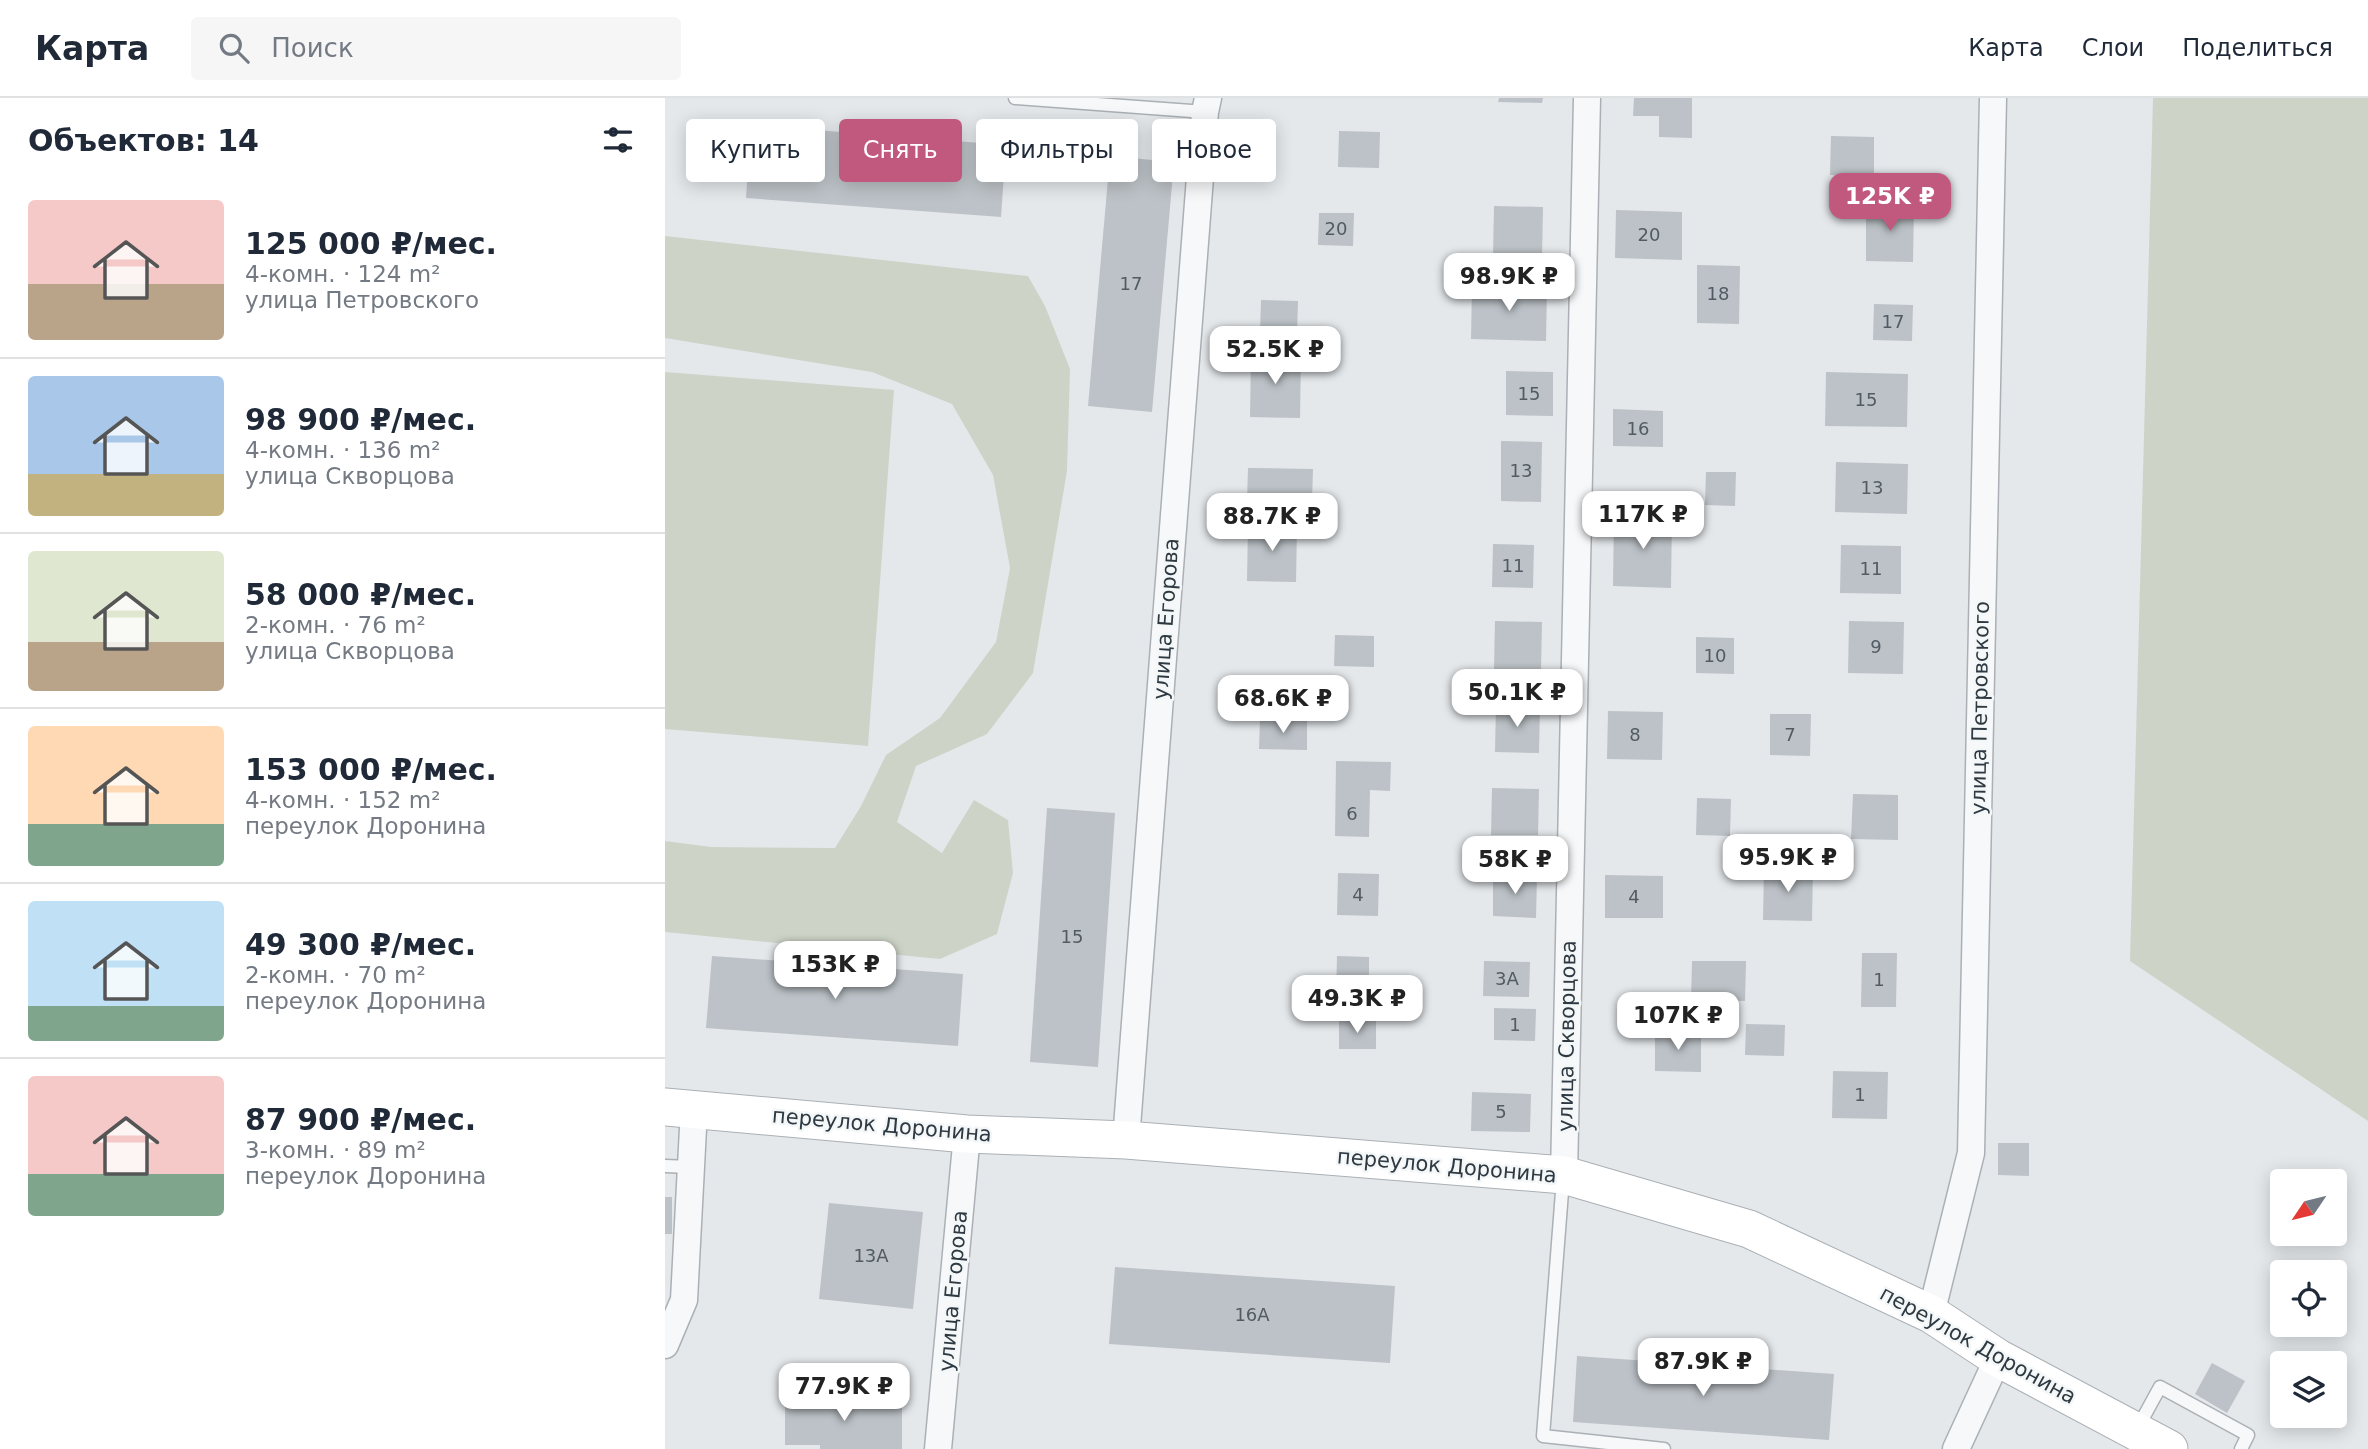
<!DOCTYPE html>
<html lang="ru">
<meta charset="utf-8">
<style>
:root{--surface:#fff;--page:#f6f6f7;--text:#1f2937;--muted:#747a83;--line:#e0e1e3;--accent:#c1587d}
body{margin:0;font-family:"DejaVu Sans",sans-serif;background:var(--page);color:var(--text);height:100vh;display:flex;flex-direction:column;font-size:26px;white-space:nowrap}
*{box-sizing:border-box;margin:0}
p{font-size:23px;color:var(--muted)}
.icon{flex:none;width:38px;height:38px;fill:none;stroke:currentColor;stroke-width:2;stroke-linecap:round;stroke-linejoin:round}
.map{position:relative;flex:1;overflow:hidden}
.panel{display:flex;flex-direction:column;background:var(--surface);width:665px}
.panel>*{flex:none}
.top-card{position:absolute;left:21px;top:21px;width:665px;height:63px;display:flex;gap:14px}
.needle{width:46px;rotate:235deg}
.tools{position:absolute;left:1605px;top:1071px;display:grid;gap:14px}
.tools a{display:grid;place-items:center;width:77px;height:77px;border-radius:7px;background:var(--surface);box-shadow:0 4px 18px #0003;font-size:35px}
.price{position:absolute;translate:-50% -60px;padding:0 16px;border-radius:14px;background:#fff;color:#222;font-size:23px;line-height:46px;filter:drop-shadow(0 2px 4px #0008)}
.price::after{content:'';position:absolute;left:50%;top:42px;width:21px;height:16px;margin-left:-10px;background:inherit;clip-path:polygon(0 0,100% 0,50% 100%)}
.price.current{background:var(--accent);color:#fff}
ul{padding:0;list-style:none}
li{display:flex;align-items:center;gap:21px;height:175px;padding:0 28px}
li+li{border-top:2px solid var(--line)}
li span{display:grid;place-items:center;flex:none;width:196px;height:140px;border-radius:7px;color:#555}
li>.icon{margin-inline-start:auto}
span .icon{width:84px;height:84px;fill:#fffc;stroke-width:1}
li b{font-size:30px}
h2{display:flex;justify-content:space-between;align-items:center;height:84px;padding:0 28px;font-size:30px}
.tag{padding:0 24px;border-radius:7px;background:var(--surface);box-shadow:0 4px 18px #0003;font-size:24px;line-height:63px}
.tag.current{background:var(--accent);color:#fff}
header{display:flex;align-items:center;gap:42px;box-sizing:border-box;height:98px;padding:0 35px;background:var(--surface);border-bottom:2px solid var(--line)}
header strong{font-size:33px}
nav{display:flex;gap:38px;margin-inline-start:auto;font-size:24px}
.search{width:490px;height:63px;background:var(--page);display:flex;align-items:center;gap:18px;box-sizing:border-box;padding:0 24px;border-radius:7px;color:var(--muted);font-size:26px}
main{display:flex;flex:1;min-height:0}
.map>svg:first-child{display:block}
</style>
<header>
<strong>Карта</strong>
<div class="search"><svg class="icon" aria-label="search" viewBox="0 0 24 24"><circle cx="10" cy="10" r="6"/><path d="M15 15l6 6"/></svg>Поиск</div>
<nav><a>Карта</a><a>Слои</a><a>Поделиться</a></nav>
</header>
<main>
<section class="panel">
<h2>Объектов: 14<svg class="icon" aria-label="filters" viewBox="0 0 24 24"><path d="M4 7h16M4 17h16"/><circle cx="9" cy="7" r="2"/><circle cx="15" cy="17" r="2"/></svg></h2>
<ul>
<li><span style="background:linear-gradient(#f6c9c9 60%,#b9a48a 0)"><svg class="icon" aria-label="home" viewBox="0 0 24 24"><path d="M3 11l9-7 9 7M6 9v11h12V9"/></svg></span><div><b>125 000 ₽/мес.</b><p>4-комн. · 124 m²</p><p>улица Петровского</p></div></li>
<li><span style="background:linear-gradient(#a9c7e8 70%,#c2b280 0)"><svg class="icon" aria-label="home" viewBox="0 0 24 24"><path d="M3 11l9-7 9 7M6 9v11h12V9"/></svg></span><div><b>98 900 ₽/мес.</b><p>4-комн. · 136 m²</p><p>улица Скворцова</p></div></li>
<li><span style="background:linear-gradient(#dfe7d0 65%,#b9a48a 0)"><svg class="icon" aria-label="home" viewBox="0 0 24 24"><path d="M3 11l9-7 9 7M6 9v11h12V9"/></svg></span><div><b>58 000 ₽/мес.</b><p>2-комн. · 76 m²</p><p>улица Скворцова</p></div></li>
<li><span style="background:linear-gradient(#ffd9b3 70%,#7fa58c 0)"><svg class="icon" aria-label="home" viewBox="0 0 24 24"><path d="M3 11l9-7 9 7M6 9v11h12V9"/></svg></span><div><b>153 000 ₽/мес.</b><p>4-комн. · 152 m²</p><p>переулок Доронина</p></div></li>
<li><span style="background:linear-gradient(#bfe0f5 75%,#7fa58c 0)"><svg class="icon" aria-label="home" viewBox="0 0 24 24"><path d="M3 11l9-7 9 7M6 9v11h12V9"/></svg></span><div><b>49 300 ₽/мес.</b><p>2-комн. · 70 m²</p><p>переулок Доронина</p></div></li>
<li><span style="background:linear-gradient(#f6c9c9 70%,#7fa58c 0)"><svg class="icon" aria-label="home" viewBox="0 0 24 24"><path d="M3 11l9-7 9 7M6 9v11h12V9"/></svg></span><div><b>87 900 ₽/мес.</b><p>3-комн. · 89 m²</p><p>переулок Доронина</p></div></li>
</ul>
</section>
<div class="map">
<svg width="1703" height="1351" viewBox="0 0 1703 1351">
<rect width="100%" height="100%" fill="#e4e8eb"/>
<!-- green -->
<g fill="#cdd4c7">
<polygon points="1488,0 1703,0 1703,1023 1465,863"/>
<polygon points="0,138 363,178 380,208 405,271 402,373 368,575 322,636 251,668 232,724 277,755 309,702 343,722 348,775 332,836 275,861 0,834 0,743 46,749 170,750 196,708 221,657 275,620 331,544 345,470 328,377 287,306 207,274 0,240"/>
<polygon points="0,274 229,292 203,648 0,631"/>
</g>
<!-- building -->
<g fill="#bcc2c7">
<polygon points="834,0 878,0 877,5 833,4"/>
<polygon points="969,0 1027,0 1027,40 994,39 994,18 968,18"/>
<polygon points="86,27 341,47 336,119 81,100"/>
<polygon points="674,33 715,34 714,70 673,69"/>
<polygon points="1166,38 1209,39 1209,78 1165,77"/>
<polygon points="445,58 509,64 487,314 423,308"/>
<polygon points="1201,106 1249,107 1248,164 1201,163"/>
<polygon points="829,108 878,109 877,162 828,160"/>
<polygon points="951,112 1017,114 1017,162 950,160"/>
<polygon points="654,115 689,115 688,148 653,147"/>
<polygon points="1032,167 1075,168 1074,226 1032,225"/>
<polygon points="807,188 882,189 881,243 806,241"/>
<polygon points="596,202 633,203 632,235 595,235"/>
<polygon points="1209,206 1248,207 1247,243 1208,242"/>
<polygon points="586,257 636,258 635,320 585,319"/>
<polygon points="841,273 888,274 888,318 841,317"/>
<polygon points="1161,274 1243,276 1242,329 1160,328"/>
<polygon points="948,311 998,313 998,349 948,348"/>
<polygon points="836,343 877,344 876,404 836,403"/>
<polygon points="1171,364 1243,366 1242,416 1170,414"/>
<polygon points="583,370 648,371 647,404 582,403"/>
<polygon points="1041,374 1071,374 1070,408 1040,407"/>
<polygon points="949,417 1007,418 1006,490 948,488"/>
<polygon points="583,426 632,428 631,484 582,483"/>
<polygon points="828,446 869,447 868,490 827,489"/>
<polygon points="1176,447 1236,448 1236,496 1175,495"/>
<polygon points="830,523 877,524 876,573 829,572"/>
<polygon points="1184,523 1239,524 1238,576 1183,575"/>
<polygon points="670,537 709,538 709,569 669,568"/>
<polygon points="1031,539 1069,540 1069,576 1031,575"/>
<polygon points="831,607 875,608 874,655 830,654"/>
<polygon points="943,613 998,614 997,662 942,661"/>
<polygon points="1105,616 1146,616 1145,658 1105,657"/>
<polygon points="595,621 642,622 642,652 594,651"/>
<polygon points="671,663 726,664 725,693 705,692 704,739 670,738"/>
<polygon points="827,690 874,691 873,737 826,737"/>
<polygon points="1188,696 1233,697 1233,742 1186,741"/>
<polygon points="1032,700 1066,701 1065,738 1031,737"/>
<polygon points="382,710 450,715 433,969 365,964"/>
<polygon points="1099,768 1148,769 1147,823 1098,822"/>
<polygon points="673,775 714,776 713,818 672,817"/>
<polygon points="828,776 872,777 871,820 828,818"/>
<polygon points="940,777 998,778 998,820 940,820"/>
<polygon points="1197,855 1232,855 1231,909 1196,909"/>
<polygon points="47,858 298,876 293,948 41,930"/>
<polygon points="672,858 704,859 704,899 671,898"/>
<polygon points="819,863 865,864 864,899 818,898"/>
<polygon points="1027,863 1081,863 1080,903 1026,902"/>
<polygon points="829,910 871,911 870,943 829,942"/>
<polygon points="674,922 711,923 711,951 674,951"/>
<polygon points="1081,926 1120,927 1119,958 1080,957"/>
<polygon points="990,935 1036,936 1036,974 990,973"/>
<polygon points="1168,973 1223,974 1222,1021 1167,1020"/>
<polygon points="807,994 866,996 865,1034 806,1033"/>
<polygon points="1333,1045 1364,1045 1364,1078 1333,1077"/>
<rect x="0" y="1099" width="7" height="37"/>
<polygon points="164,1105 258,1114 248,1211 154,1201"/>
<polygon points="450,1169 730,1188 725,1265 444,1246"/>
<polygon points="912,1258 1169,1276 1164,1342 908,1324"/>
<polygon points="1547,1265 1580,1283 1562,1315 1530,1296"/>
<polygon points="120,1299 237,1300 237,1351 155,1351 155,1347 120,1347"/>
</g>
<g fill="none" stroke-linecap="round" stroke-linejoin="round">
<!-- service casing -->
<g stroke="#aab0b5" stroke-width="15">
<g id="service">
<polyline points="350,0 540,14"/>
<polyline points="0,1068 26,1069"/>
<polyline points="898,1081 878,1338 999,1351"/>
<polyline points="1472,1331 1495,1289 1583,1337 1576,1351"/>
</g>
</g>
<!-- minor casing -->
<g stroke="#aab0b5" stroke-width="29">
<g id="minor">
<polyline points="461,1042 540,14 543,0"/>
<polyline points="899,1077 922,0"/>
<polyline points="1266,1216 1306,1055 1328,0"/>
<polyline points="0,1247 19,1202 29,1011"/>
<polyline points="273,1351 302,1036"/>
<polyline points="1291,1351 1333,1260"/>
</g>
</g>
<!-- secondary casing -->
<g stroke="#aab0b5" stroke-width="39">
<polyline id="secondary" points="0,1009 302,1036 461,1042 899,1077 1084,1131 1266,1216 1333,1260 1504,1351"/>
</g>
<!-- service -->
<use href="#service" stroke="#f7f8f9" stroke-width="12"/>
<!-- minor -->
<use href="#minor" stroke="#f7f8f9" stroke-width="26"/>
<!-- secondary -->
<use href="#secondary" stroke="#fff" stroke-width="37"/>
</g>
<g text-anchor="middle" stroke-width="5" stroke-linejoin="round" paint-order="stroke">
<!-- number labels -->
<g font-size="18" fill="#525b63">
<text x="671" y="137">20</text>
<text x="984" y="143">20</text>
<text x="466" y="192">17</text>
<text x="1053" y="202">18</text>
<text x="1228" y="230">17</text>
<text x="864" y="302">15</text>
<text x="1201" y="308">15</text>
<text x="973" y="337">16</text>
<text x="856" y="379">13</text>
<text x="1207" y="396">13</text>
<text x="848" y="474">11</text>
<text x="1206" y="477">11</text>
<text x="1211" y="555">9</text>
<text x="1050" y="564">10</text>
<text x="970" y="643">8</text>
<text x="1125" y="643">7</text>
<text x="687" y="722">6</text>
<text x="693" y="803">4</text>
<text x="969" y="805">4</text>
<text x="407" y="845">15</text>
<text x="842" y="887">3А</text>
<text x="1214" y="888">1</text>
<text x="850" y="933">1</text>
<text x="1195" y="1003">1</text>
<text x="836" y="1020">5</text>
<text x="206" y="1164">13А</text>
<text x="587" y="1223">16А</text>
</g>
<!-- street labels -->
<g font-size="21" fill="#2e3942" stroke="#f4f7f8">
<text transform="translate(501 521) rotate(-86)" y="7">улица Егорова</text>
<text transform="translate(1315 610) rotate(-89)" y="7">улица Петровского</text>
<text transform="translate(902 938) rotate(-89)" y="7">улица Скворцова</text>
<text transform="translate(217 1027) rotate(5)" y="7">переулок Доронина</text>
<text transform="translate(782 1068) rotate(5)" y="7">переулок Доронина</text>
<text transform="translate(288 1193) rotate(-85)" y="7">улица Егорова</text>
<text transform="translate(1313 1247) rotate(29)" y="7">переулок Доронина</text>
</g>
</g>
</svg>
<div class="tools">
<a><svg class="needle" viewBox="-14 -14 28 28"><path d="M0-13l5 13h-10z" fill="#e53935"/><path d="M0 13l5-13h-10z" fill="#747a83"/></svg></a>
<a><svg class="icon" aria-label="locate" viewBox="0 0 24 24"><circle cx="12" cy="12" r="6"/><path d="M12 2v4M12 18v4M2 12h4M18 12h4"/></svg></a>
<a><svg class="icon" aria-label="layers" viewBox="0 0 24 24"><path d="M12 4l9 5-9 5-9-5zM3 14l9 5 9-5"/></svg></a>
</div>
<b class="price current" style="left:1225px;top:135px">125K ₽</b>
<b class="price" style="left:844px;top:215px">98.9K ₽</b>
<b class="price" style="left:610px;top:288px">52.5K ₽</b>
<b class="price" style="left:978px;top:453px">117K ₽</b>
<b class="price" style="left:607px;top:455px">88.7K ₽</b>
<b class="price" style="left:852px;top:631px">50.1K ₽</b>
<b class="price" style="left:618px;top:637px">68.6K ₽</b>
<b class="price" style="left:1123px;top:796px">95.9K ₽</b>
<b class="price" style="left:850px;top:798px">58K ₽</b>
<b class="price" style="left:170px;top:903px">153K ₽</b>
<b class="price" style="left:692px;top:937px">49.3K ₽</b>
<b class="price" style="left:1013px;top:954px">107K ₽</b>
<b class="price" style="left:1038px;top:1300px">87.9K ₽</b>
<b class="price" style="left:179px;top:1325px">77.9K ₽</b>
<div class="top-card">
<a class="tag">Купить</a>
<a class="tag current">Снять</a>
<a class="tag">Фильтры</a>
<a class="tag">Новое</a>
</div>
</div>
</main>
